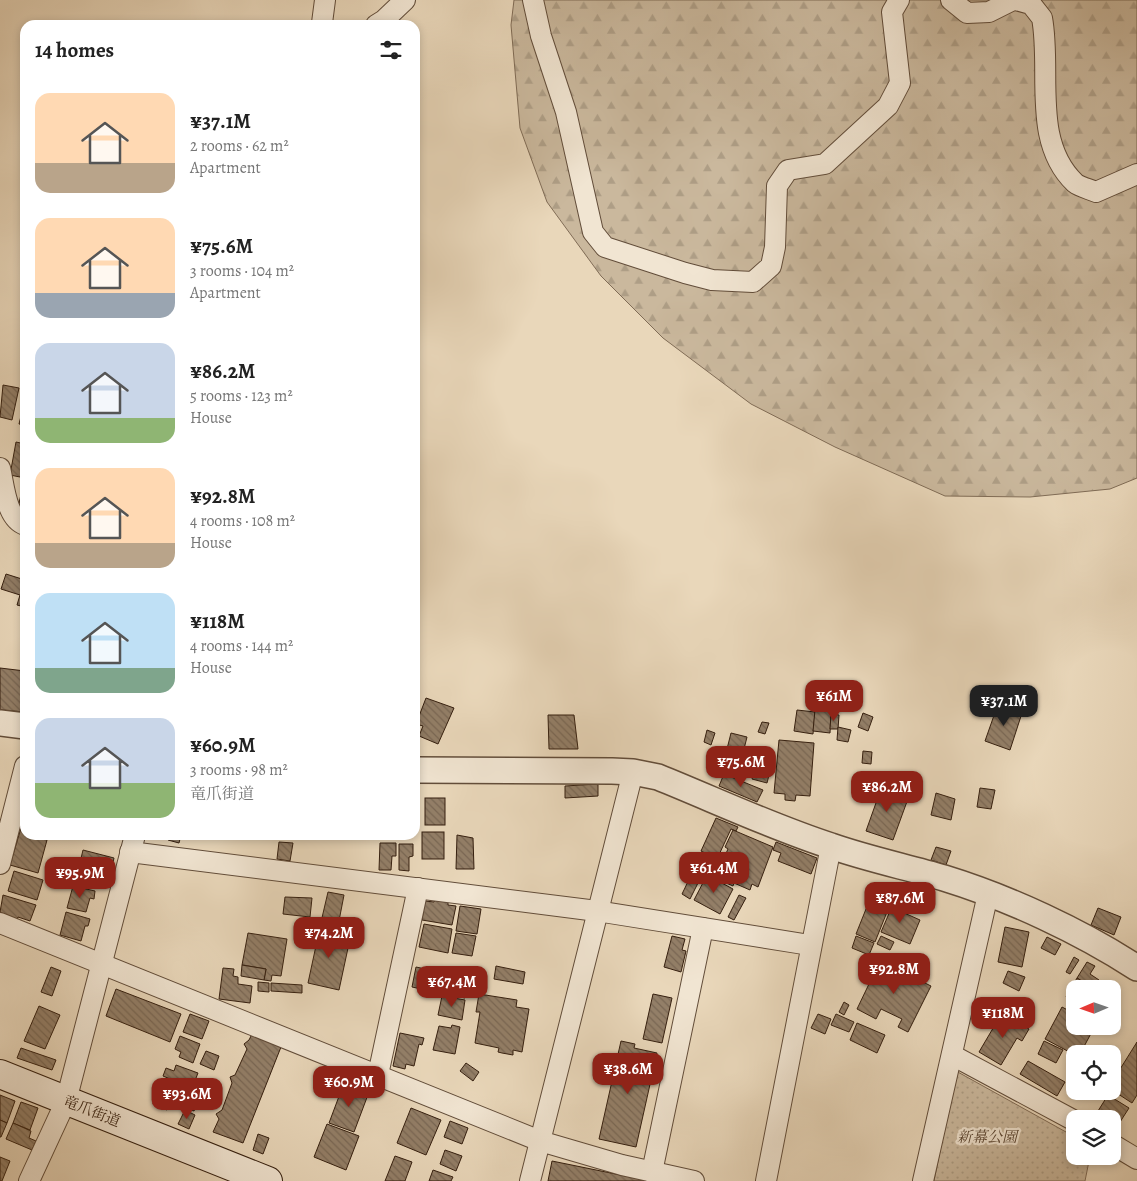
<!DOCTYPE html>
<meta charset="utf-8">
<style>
:root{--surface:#fff;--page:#f6f6f6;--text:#222;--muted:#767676;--accent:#8f2418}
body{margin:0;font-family:Alegreya,"Noto Serif JP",serif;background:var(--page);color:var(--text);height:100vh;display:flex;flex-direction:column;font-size:19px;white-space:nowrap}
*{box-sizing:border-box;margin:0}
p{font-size:16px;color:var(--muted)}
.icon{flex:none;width:28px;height:28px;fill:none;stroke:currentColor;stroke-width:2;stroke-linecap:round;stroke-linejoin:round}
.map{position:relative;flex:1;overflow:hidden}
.details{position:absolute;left:20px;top:20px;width:400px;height:820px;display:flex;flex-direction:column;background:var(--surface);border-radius:15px;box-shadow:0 2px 8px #0003}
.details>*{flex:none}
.needle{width:32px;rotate:268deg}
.tools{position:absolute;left:1066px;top:980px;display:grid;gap:10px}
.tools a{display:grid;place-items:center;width:55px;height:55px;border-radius:10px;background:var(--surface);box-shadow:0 2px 8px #0003;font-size:25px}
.price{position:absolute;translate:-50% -42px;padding:0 11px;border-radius:10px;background:var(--accent);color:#fff;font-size:16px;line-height:32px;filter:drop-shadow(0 1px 2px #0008)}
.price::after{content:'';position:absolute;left:50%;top:30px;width:15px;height:11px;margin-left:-8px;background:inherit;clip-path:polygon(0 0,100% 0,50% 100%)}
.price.active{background:#222;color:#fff}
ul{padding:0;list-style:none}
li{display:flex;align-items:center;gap:15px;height:125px;padding:0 15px}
li span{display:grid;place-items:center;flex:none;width:140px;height:100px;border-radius:15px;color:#555}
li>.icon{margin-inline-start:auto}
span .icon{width:60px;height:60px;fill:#fffc;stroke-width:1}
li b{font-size:21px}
h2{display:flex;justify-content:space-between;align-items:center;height:60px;padding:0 15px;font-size:21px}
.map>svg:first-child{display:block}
</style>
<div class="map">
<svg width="1137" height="1181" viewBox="0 0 1137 1181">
<defs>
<pattern id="forest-firs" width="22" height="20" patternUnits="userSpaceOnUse" patternTransform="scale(1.25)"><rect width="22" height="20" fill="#cab89d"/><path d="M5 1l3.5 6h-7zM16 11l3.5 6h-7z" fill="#ae9e86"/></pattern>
<pattern id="park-dots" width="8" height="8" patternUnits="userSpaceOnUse" patternTransform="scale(1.25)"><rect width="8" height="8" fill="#cab89d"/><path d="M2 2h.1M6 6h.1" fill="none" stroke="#ae9e86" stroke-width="1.8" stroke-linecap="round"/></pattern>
<pattern id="building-back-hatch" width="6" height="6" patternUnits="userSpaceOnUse" patternTransform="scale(1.25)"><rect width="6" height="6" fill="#937f68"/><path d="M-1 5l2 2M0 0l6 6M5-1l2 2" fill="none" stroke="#796754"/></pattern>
</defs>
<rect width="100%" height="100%" fill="#e9d7ba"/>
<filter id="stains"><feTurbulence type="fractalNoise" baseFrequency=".004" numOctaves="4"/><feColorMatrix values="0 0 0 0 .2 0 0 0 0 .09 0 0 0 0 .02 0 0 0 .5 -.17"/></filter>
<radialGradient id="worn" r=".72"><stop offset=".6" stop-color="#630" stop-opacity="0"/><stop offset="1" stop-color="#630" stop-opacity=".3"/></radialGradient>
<!-- forest -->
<polygon fill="url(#forest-firs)" stroke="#806c56" points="514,0 1137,0 1137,478 1110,489 1030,497 945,496 835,447 751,404 663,338 601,276 547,202 520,128 511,25"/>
<!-- park -->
<polygon fill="url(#park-dots)" stroke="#806c56" points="956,1071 1075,1137 1075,1156 1090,1156 1085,1181 934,1181"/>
<!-- building -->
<g fill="url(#building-back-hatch)" stroke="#351f0f">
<polygon points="3,385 19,388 12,420 0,417"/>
<polygon points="24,404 25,404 25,425 19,424"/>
<polygon points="16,442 25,444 25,478 10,475"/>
<polygon points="24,482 25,482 25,504 19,503"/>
<polygon points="6,574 25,580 25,607 17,605 20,595 1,589"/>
<polygon points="0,668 25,671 25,712 0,710"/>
<polygon points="426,698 454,708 438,744 419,736 423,726 416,724"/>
<polygon points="998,704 1022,713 1010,750 985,741"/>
<polygon points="797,710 815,712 813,734 794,731"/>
<polygon points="815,710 831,712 830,733 813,731"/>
<polygon points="863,713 873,717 868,731 858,727"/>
<polygon points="831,714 839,715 838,729 830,729"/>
<polygon points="548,715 574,715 578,749 549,749"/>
<polygon points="762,722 769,723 765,734 758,732"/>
<polygon points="838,727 851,730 848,742 837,740"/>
<polygon points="707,730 715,733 711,745 704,742"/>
<polygon points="731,733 747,737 738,773 722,769"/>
<polygon points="779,740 814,743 810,796 796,795 795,801 785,800 785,794 774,793"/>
<polygon points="863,751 872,752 871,764 862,763"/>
<polygon points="755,767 770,771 767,783 752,779"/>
<polygon points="724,774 763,790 757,802 719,786"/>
<polygon points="598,784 598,796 565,798 565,786"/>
<polygon points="882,786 909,796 893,840 866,831"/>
<polygon points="980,788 995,790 991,809 977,807"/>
<polygon points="936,793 955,799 951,820 931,815"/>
<rect x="425" y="798" width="20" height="27"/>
<polygon points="716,818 738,827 736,831 731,829 717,859 701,851"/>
<polygon points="21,828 25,829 25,835 33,835 47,840 38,873 10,865"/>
<polygon points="733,830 773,847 758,887 752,884 750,890 734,883 733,886 715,878 728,849 725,847"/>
<rect x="422" y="832" width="22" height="27"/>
<polygon points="169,835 181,835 179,843 168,840"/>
<polygon points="457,835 473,838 474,869 456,869"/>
<polygon points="279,842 293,843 290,861 277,859"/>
<polygon points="776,842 817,858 811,874 778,861 781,853 773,850"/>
<polygon points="380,843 396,843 396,856 392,856 391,870 379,870"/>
<polygon points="399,844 413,844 413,856 409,857 409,871 399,870"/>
<polygon points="936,847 951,851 946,865 931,860"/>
<polygon points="83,850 114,858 107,887 76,879"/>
<polygon points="697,863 706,867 690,899 682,894"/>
<polygon points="14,871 43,880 37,900 8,891"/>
<polygon points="707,875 733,889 720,914 694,900"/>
<polygon points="73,886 95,891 94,899 90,898 86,912 67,908"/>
<polygon points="328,892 344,895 338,926 321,922"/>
<polygon points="3,895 36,905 30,921 18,917 17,921 0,912"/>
<polygon points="739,895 746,898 734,920 728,917"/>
<polygon points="285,897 312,898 310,917 283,914"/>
<polygon points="435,899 448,901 448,905 456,906 452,925 422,920 425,901 434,902"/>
<polygon points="870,899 889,907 875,942 856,934"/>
<polygon points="894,902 904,906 902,912 920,920 910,944 881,932"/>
<polygon points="460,906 481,909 477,934 456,931"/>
<polygon points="1098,908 1121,917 1114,935 1091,925"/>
<polygon points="66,912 90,919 88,926 85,926 81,941 60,935"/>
<polygon points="424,924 452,929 448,953 419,947"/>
<polygon points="320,927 351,934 339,990 308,983"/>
<polygon points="1005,927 1029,932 1022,967 998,962"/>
<polygon points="248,933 287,939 281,976 272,975 271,981 264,980 266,969 242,965"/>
<polygon points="456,933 476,936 472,956 452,953"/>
<polygon points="672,936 685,939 682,950 686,951 681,972 664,967"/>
<polygon points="856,936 874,943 869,955 852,948"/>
<polygon points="881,936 894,942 890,950 877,944"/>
<polygon points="1047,937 1061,944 1055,955 1041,948"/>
<polygon points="1074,957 1079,960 1070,974 1066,972"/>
<polygon points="880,961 931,986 908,1032 898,1027 902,1019 881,1009 876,1019 857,1009"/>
<polygon points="1087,962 1095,966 1090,974 1099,980 1094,989 1077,978"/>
<polygon points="242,965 266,969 264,980 241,976"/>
<polygon points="496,966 525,972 523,984 494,979"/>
<polygon points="51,967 61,971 52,996 41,992"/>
<polygon points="416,967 444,973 440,993 412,987"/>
<polygon points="223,968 234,969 233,976 238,977 238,984 252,986 250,1003 219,999"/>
<polygon points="463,970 470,971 465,998 444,994 447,975 461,977"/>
<polygon points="1008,971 1025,977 1019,991 1003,983"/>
<polygon points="1077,978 1094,989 1075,989 1075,1002 1066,997"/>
<polygon points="258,982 269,983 269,992 258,991"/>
<polygon points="271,983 302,985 302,993 271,991"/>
<polygon points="116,989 181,1014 170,1042 106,1016"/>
<polygon points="479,994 517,1000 516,1007 529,1009 522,1052 513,1050 513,1055 502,1053 498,1052 499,1048 475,1043 480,1012 476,1012"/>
<polygon points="653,994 672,998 662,1043 643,1039"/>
<polygon points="442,996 465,1000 462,1020 438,1015"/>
<polygon points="844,1002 849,1005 844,1015 839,1012"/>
<polygon points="39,1006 60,1015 45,1049 24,1041"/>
<polygon points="1062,1007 1075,1014 1075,1026 1095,1026 1080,1054 1075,1055 1045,1039"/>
<polygon points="1002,1013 1029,1029 1022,1041 1017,1038 1001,1065 979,1052"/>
<polygon points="190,1014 209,1021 202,1039 183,1032"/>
<polygon points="818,1014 831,1019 825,1034 811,1028"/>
<polygon points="836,1014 854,1022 849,1032 831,1025"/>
<polygon points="857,1023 885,1035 877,1053 850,1040"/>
<polygon points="452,1025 460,1027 455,1054 433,1050 439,1026 451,1028"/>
<polygon points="400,1033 424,1038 422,1045 419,1044 414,1066 406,1064 405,1069 393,1066"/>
<polygon points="252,1034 281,1047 243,1143 213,1132 219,1119 216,1114 222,1110 232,1083 230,1077 235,1075 247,1049 244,1044 249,1040"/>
<polygon points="180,1036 200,1044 193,1063 179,1057 181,1052 175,1049"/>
<polygon points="621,1041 635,1044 634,1048 657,1053 636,1147 599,1139"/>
<polygon points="1044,1041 1063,1050 1056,1063 1038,1054"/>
<polygon points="1137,1042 1137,1095 1132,1103 1112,1090 1112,1082"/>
<polygon points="21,1048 56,1060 52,1070 17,1058"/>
<polygon points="206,1051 219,1056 214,1070 200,1064"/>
<polygon points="1028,1061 1065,1082 1057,1096 1020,1074"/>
<polygon points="466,1063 479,1072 473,1081 460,1071"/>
<polygon points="176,1065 198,1073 192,1088 163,1076 166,1068 174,1071"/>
<polygon points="161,1083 175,1089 167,1110 153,1104"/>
<polygon points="344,1083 369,1092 354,1132 329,1123"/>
<polygon points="192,1091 200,1095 194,1111 185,1107"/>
<polygon points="0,1095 15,1101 7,1123 0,1120"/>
<polygon points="1108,1095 1129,1108 1113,1133 1112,1119 1093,1119"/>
<polygon points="21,1102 38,1108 30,1130 13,1123"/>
<polygon points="411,1108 441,1120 426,1155 397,1143"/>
<polygon points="185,1110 195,1115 189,1129 178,1124"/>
<polygon points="0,1120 7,1123 1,1137 0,1137"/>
<polygon points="450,1121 468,1128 462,1144 444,1137"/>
<polygon points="13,1123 31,1131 29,1138 36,1141 32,1150 6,1139"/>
<polygon points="327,1124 359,1136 346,1170 314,1157"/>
<polygon points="258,1134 269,1138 263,1154 253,1150"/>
<polygon points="445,1150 462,1156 456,1171 440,1164"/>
<polygon points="395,1156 412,1162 405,1181 385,1181"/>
<polygon points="0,1157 10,1161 2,1181 0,1181"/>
<polygon points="552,1161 650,1181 548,1181"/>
<polygon points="433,1170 453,1177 451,1181 429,1181"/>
</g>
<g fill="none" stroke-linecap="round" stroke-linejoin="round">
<!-- minor casing -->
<g stroke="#624d3a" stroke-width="22">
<g id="minor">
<polyline points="533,0 541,36 566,112 593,232 605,247 685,273 712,280 753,282 771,266 775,247 777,186 788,170 825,164 888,106 900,83 892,12 899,0"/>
<polyline points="951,0 967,13 989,12 1013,0"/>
<path d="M1016,0L1031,4L1042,18C1052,71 1031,141 1075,183C1080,187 1089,189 1096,192L1137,174"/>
<polyline points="324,25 322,23 325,0"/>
<polyline points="376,25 384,20 405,0"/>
<path d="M0,468C4,484 6,519 25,525"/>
<polyline points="130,852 597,911 810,945"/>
<polyline points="0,864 25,766"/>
<polyline points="0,923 540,1141 622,1165 694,1181"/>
<polyline points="952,1055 1075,1121"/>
<polyline points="378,1075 418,888"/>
<polyline points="1112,1144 1137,1159"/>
<polyline points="652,1172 703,928"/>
<polyline points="29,1181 66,1101 135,835"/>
<polyline points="530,1181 633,772"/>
<polyline points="766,1181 831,846"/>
<polyline points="923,1181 988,894"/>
</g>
</g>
<!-- tertiary casing -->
<g stroke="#624d3a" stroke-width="28">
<g id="tertiary">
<polyline points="0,723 25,726"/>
<path d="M415,770L612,771L633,772L658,777C715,800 772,827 831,846C868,859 907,867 944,878C1009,898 1080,931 1137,968"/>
</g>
</g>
<!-- secondary casing -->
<g stroke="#351f0f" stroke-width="30">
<polyline id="secondary" points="0,1074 268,1181"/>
</g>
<!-- minor -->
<use href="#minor" stroke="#f1e5d2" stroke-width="20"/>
<!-- tertiary -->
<use href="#tertiary" stroke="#f1e5d2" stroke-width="25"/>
<!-- secondary -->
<use href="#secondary" stroke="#f1e5d2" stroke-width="28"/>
</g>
<g text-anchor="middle" stroke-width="4.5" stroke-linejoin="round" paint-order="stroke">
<!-- street labels -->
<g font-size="15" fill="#351f0f" stroke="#f1e5d2">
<text transform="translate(92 1111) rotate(22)" y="5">竜爪街道</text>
</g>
<!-- park labels -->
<g font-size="15" font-style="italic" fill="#5a4532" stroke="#f1e5d2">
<text x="987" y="1142">新幕公園</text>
</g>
</g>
<rect width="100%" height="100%" filter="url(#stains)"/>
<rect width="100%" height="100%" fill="url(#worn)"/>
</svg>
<div class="tools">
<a><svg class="needle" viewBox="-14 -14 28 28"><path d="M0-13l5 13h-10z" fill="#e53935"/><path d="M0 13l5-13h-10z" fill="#767676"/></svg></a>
<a><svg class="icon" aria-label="locate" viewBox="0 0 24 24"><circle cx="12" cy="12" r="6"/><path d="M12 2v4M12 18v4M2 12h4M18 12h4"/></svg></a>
<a><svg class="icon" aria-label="layers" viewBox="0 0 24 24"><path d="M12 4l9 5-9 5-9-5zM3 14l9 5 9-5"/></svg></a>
</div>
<b class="price" style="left:834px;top:722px">¥61M</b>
<b class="price active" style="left:1004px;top:727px">¥37.1M</b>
<b class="price" style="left:741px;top:788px">¥75.6M</b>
<b class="price" style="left:887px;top:813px">¥86.2M</b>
<b class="price" style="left:714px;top:894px">¥61.4M</b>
<b class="price" style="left:80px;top:899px">¥95.9M</b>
<b class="price" style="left:900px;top:924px">¥87.6M</b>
<b class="price" style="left:329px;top:959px">¥74.2M</b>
<b class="price" style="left:894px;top:995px">¥92.8M</b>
<b class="price" style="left:452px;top:1008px">¥67.4M</b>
<b class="price" style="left:1003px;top:1039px">¥118M</b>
<b class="price" style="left:628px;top:1095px">¥38.6M</b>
<b class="price" style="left:349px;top:1108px">¥60.9M</b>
<b class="price" style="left:187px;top:1120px">¥93.6M</b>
<section class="details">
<h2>14 homes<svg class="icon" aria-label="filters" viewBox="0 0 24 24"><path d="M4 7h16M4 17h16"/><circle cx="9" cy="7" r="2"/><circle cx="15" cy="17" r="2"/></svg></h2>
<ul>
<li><span style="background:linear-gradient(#ffd9b3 70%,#b9a48a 0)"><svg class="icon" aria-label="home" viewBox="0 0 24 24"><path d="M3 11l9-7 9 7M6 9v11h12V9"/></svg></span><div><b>¥37.1M</b><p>2 rooms · 62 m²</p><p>Apartment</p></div></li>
<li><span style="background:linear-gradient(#ffd9b3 75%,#9aa5b1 0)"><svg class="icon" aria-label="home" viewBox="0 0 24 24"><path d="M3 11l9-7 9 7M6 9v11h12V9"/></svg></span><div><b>¥75.6M</b><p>3 rooms · 104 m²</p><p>Apartment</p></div></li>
<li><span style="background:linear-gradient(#c9d6e8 75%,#8fb573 0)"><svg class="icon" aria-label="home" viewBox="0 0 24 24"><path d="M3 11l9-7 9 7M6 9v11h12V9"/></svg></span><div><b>¥86.2M</b><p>5 rooms · 123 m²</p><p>House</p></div></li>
<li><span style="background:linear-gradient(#ffd9b3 75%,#b9a48a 0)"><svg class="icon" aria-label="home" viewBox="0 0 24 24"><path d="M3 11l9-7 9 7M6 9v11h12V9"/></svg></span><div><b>¥92.8M</b><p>4 rooms · 108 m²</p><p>House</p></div></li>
<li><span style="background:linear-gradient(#bfe0f5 75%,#7fa58c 0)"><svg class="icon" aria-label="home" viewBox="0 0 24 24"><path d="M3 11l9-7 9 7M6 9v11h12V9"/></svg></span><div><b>¥118M</b><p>4 rooms · 144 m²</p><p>House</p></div></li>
<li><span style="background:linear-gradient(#c9d6e8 65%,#8fb573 0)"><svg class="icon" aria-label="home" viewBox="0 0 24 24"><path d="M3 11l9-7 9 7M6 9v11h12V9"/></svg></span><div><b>¥60.9M</b><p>3 rooms · 98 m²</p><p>竜爪街道</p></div></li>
</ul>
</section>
</div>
